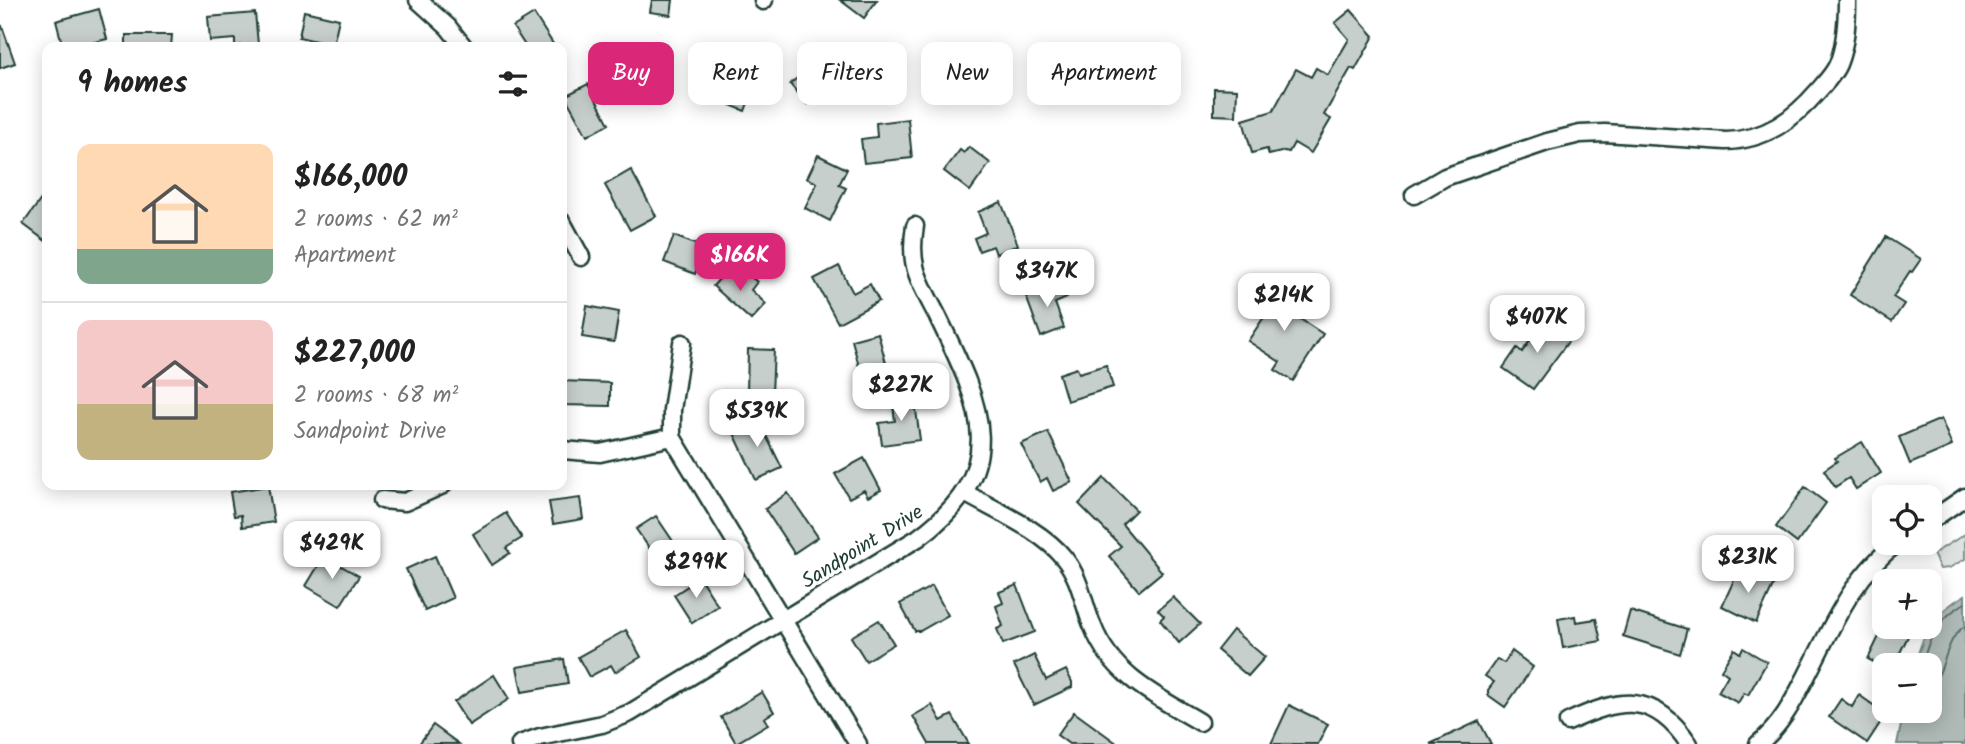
<!DOCTYPE html>
<meta charset="utf-8">
<style>
:root{--surface:#fff;--page:#f2f2f2;--text:#222;--muted:#767676;--line:#e0e0e0;--accent:#db2777}
body{margin:0;font-family:Kalam,sans-serif;background:var(--page);color:var(--text);height:100vh;display:flex;flex-direction:column;font-size:26px;white-space:nowrap}
*{box-sizing:border-box;margin:0}
p{font-size:23px;color:var(--muted)}
.icon{flex:none;width:38px;height:38px;fill:none;stroke:currentColor;stroke-width:2;stroke-linecap:round;stroke-linejoin:round}
.map{position:relative;flex:1;overflow:hidden}
.details{position:absolute;left:42px;top:42px;width:525px;height:448px;display:flex;flex-direction:column;background:var(--surface);border-radius:14px;box-shadow:0 4px 18px #0003}
.details>*{flex:none}
.top-card{position:absolute;left:588px;top:42px;width:665px;height:63px;display:flex;gap:14px}
.buttons{position:absolute;left:1872px;top:485px;display:grid;gap:14px}
.buttons a{display:grid;place-items:center;width:70px;height:70px;border-radius:14px;background:var(--surface);box-shadow:0 4px 18px #0003;font-size:35px}
.price{position:absolute;translate:-50% -60px;padding:0 16px;border-radius:14px;background:#fff;color:#222;font-size:23px;line-height:46px;filter:drop-shadow(0 2px 4px #0008)}
.price::after{content:'';position:absolute;left:50%;top:42px;width:21px;height:16px;margin-left:-10px;background:inherit;clip-path:polygon(0 0,100% 0,50% 100%)}
.price.active{background:var(--accent);color:#fff}
ul{padding:0;list-style:none}
li{display:flex;align-items:center;gap:21px;height:175px;padding:0 35px}
li+li{border-top:2px solid var(--line)}
li span{display:grid;place-items:center;flex:none;width:196px;height:140px;border-radius:14px;color:#555}
li>.icon{margin-inline-start:auto}
span .icon{width:84px;height:84px;fill:#fffc;stroke-width:1}
li b{font-size:30px}
h2{display:flex;justify-content:space-between;align-items:center;height:84px;padding:0 35px;font-size:30px}
.tag{padding:0 24px;border-radius:14px;background:var(--surface);box-shadow:0 4px 18px #0003;font-size:24px;line-height:63px}
.tag.active{background:var(--accent);color:#fff}
.map>svg:first-child{display:block}
</style>
<div class="map">
<svg width="1965" height="744" viewBox="0 0 1965 744">
<rect width="100%" height="100%" fill="#fff"/>
<filter id="ink" filterUnits="userSpaceOnUse"><feTurbulence type="fractalNoise" baseFrequency=".0143" numOctaves="2"/><feDisplacementMap in="SourceGraphic" scale="14" xChannelSelector="R" yChannelSelector="G"/><feConvolveMatrix kernelMatrix="1 2 1 2 8 2 1 2 1" color-interpolation-filters="sRGB"/></filter>
<g filter="url(#ink)">
<!-- green -->
<polygon fill="#dee3e2" stroke="#7e908b" stroke-width="2" points="1965,534 1965,559 1949,568 1940,569 1933,554"/>
<!-- water -->
<path fill="#afbab7" stroke="#758883" stroke-width="2" d="M1965,595V744H1897L1904,711L1930,710V665H1915C1924,629 1933,614 1965,595Z"/>
<g fill="none" stroke-linecap="round" stroke-linejoin="round">
<!-- shore -->
<g stroke="#596f68" stroke-width="2">
<path d="M1922,665C1929,636 1939,618 1965,603"/>
<path d="M1930,686C1948,669 1943,640 1965,626"/>
</g>
</g>
<!-- building -->
<g fill="#c7cfcc" stroke="#1f3d34" stroke-width="2">
<polygon points="652,0 673,0 671,15 650,12"/>
<polygon points="840,0 877,0 864,18"/>
<polygon points="99,9 107,39 75,47 63,47 56,21"/>
<polygon points="1351,10 1374,36 1355,70 1351,68 1324,115 1331,119 1311,153 1294,143 1289,152 1285,151 1269,155 1267,149 1252,153 1243,120 1273,111 1296,69 1311,77 1316,68 1328,75 1349,39 1335,23"/>
<polygon points="304,11 339,19 333,45 299,37"/>
<polygon points="255,13 258,44 235,46 235,39 210,41 208,17"/>
<polygon points="534,14 555,47 526,47 513,27"/>
<polygon points="2,26 15,63 0,68 0,27"/>
<polygon points="126,35 172,35 171,47 126,47"/>
<polygon points="836,45 855,68 841,80 838,77 807,104 790,84"/>
<polygon points="718,74 754,87 745,111 710,97"/>
<polygon points="588,84 609,124 587,136 565,96"/>
<polygon points="1214,88 1237,89 1236,116 1214,115"/>
<polygon points="908,119 912,158 864,163 861,139 877,137 876,123"/>
<polygon points="969,147 990,163 970,191 944,171 960,150 964,153"/>
<polygon points="818,155 847,169 839,185 846,188 830,221 805,208 817,183 807,178"/>
<polygon points="631,170 656,216 630,230 605,185"/>
<polygon points="47,191 47,242 23,224"/>
<polygon points="1001,202 1018,245 996,254 993,246 979,251 974,238 986,233 978,212"/>
<polygon points="674,236 705,248 695,274 664,262"/>
<polygon points="1886,237 1921,259 1912,272 1910,271 1893,297 1904,304 1892,322 1850,295"/>
<polygon points="839,266 853,293 870,284 879,301 838,323 814,279"/>
<polygon points="729,268 739,277 744,271 757,282 751,290 766,304 751,320 713,286"/>
<polygon points="1061,283 1067,298 1055,303 1064,328 1041,337 1026,296"/>
<polygon points="1281,285 1300,297 1291,313 1323,334 1293,381 1275,370 1280,362 1248,341 1266,314 1253,306 1261,295 1271,301"/>
<polygon points="587,306 619,312 614,342 582,337"/>
<polygon points="1544,321 1570,339 1533,389 1503,368 1517,348 1522,352"/>
<polygon points="878,333 892,386 866,393 852,340"/>
<polygon points="748,349 774,350 772,393 747,393"/>
<polygon points="1106,365 1113,387 1067,401 1059,374 1077,368 1079,373"/>
<polygon points="562,381 610,383 610,406 562,405"/>
<polygon points="914,395 920,440 882,445 879,423 895,421 892,398"/>
<polygon points="757,417 782,468 756,480 732,429"/>
<polygon points="1941,419 1952,446 1910,464 1899,437"/>
<polygon points="1048,432 1072,482 1053,491 1047,478 1040,482 1021,444"/>
<polygon points="1862,442 1881,473 1856,489 1849,478 1835,487 1824,470 1837,461 1835,458"/>
<polygon points="864,458 881,490 868,497 864,490 849,498 835,474"/>
<polygon points="1104,478 1136,510 1122,524 1162,572 1139,591 1109,556 1121,546 1079,504"/>
<polygon points="268,486 274,522 242,527 241,515 234,516 230,492"/>
<polygon points="1805,487 1826,503 1797,543 1776,527"/>
<polygon points="788,493 818,537 794,553 765,509"/>
<polygon points="580,498 583,519 553,524 549,502"/>
<polygon points="506,513 522,538 506,548 510,553 492,565 473,534"/>
<polygon points="656,516 685,559 666,572 636,529"/>
<polygon points="324,556 359,576 340,606 306,586"/>
<polygon points="435,556 453,598 425,611 406,569"/>
<polygon points="1740,567 1774,584 1756,623 1722,606"/>
<polygon points="700,578 718,606 692,623 674,595"/>
<polygon points="1017,585 1035,632 1003,644 997,629 1003,626 996,606 1003,603 999,592"/>
<polygon points="932,586 948,615 920,631 915,631 900,604"/>
<polygon points="1173,597 1200,624 1179,643 1160,620 1164,616 1158,610"/>
<polygon points="1630,611 1687,629 1680,654 1623,636"/>
<polygon points="1575,616 1576,622 1596,619 1601,641 1563,648 1558,619"/>
<polygon points="879,620 894,644 866,661 851,637"/>
<polygon points="1884,626 1913,626 1894,665 1879,665 1868,659"/>
<polygon points="626,630 641,657 615,672 611,665 589,677 578,657"/>
<polygon points="1233,630 1265,657 1248,676 1217,650"/>
<polygon points="1743,648 1767,662 1748,695 1744,693 1738,703 1718,692 1728,675 1721,670 1734,649 1740,653"/>
<polygon points="1512,651 1533,667 1505,707 1488,695 1488,690 1494,682 1485,676 1497,659 1504,663"/>
<polygon points="1034,655 1046,680 1066,670 1072,682 1072,687 1034,705 1014,665"/>
<polygon points="564,659 568,684 522,692 517,667"/>
<polygon points="494,675 509,699 469,725 454,702"/>
<polygon points="762,692 774,712 764,718 768,724 736,743 721,717"/>
<polygon points="1859,695 1886,714 1867,743 1829,717 1841,699 1852,707"/>
<polygon points="932,705 941,721 952,715 969,744 929,744 913,716"/>
<polygon points="1289,705 1328,724 1318,744 1271,744"/>
<polygon points="1074,712 1118,744 1069,744 1057,735"/>
<polygon points="1479,721 1491,744 1430,744"/>
<polygon points="433,725 459,744 419,744"/>
</g>
<g fill="none" stroke-linecap="round" stroke-linejoin="round">
<!-- minor casing -->
<g stroke="#1f3d34" stroke-width="21">
<g id="minor">
<polyline points="418,0 448,27 464,47"/>
<polyline points="763,1 764,0"/>
<path d="M1414,195L1445,177L1547,142L1580,134L1605,133L1726,141C1765,140 1793,120 1818,91C1825,83 1834,74 1838,64C1846,44 1847,22 1847,0"/>
<polyline points="562,222 581,257"/>
<polyline points="682,343 672,410 672,437 858,744"/>
<polyline points="562,450 600,453 672,437"/>
<path d="M965,493C996,511 1042,530 1064,558C1081,579 1083,604 1093,627C1112,676 1158,697 1200,722"/>
<polyline points="382,500 405,502 443,485"/>
<polyline points="1930,521 1965,497"/>
<path d="M1568,722C1620,698 1654,691 1689,744"/>
<path d="M520,744L540,737L602,724L630,713L918,538C1013,468 981,406 938,317C920,282 908,267 915,226"/>
<path d="M1758,744C1780,727 1793,702 1805,679C1831,629 1852,575 1899,542"/>
</g>
</g>
<!-- minor -->
<use href="#minor" stroke="#fff" stroke-width="16"/>
</g>
</g>
<g text-anchor="middle" stroke-width="7" stroke-linejoin="round" paint-order="stroke">
<!-- street labels -->
<g font-size="21" fill="#1f3d34" stroke="#fff">
<text transform="translate(862 546) rotate(-32)" y="7">Sandpoint Drive</text>
</g>
</g>
</svg>
<div class="buttons">
<a><svg class="icon" aria-label="locate" viewBox="0 0 24 24"><circle cx="12" cy="12" r="6"/><path d="M12 2v4M12 18v4M2 12h4M18 12h4"/></svg></a>
<a>+</a>
<a>−</a>
</div>
<b class="price active" style="left:740px;top:293px">$166K</b>
<b class="price" style="left:1047px;top:309px">$347K</b>
<b class="price" style="left:1284px;top:333px">$214K</b>
<b class="price" style="left:1537px;top:355px">$407K</b>
<b class="price" style="left:901px;top:423px">$227K</b>
<b class="price" style="left:757px;top:449px">$539K</b>
<b class="price" style="left:332px;top:581px">$429K</b>
<b class="price" style="left:1748px;top:595px">$231K</b>
<b class="price" style="left:696px;top:600px">$299K</b>
<div class="top-card">
<a class="tag active">Buy</a>
<a class="tag">Rent</a>
<a class="tag">Filters</a>
<a class="tag">New</a>
<a class="tag">Apartment</a>
</div>
<section class="details">
<h2>9 homes<svg class="icon" aria-label="filters" viewBox="0 0 24 24"><path d="M4 7h16M4 17h16"/><circle cx="9" cy="7" r="2"/><circle cx="15" cy="17" r="2"/></svg></h2>
<ul>
<li><span style="background:linear-gradient(#ffd9b3 75%,#7fa58c 0)"><svg class="icon" aria-label="home" viewBox="0 0 24 24"><path d="M3 11l9-7 9 7M6 9v11h12V9"/></svg></span><div><b>$166,000</b><p>2 rooms · 62 m²</p><p>Apartment</p></div></li>
<li><span style="background:linear-gradient(#f6c9c9 60%,#c2b280 0)"><svg class="icon" aria-label="home" viewBox="0 0 24 24"><path d="M3 11l9-7 9 7M6 9v11h12V9"/></svg></span><div><b>$227,000</b><p>2 rooms · 68 m²</p><p>Sandpoint Drive</p></div></li>
</ul>
</section>
</div>
